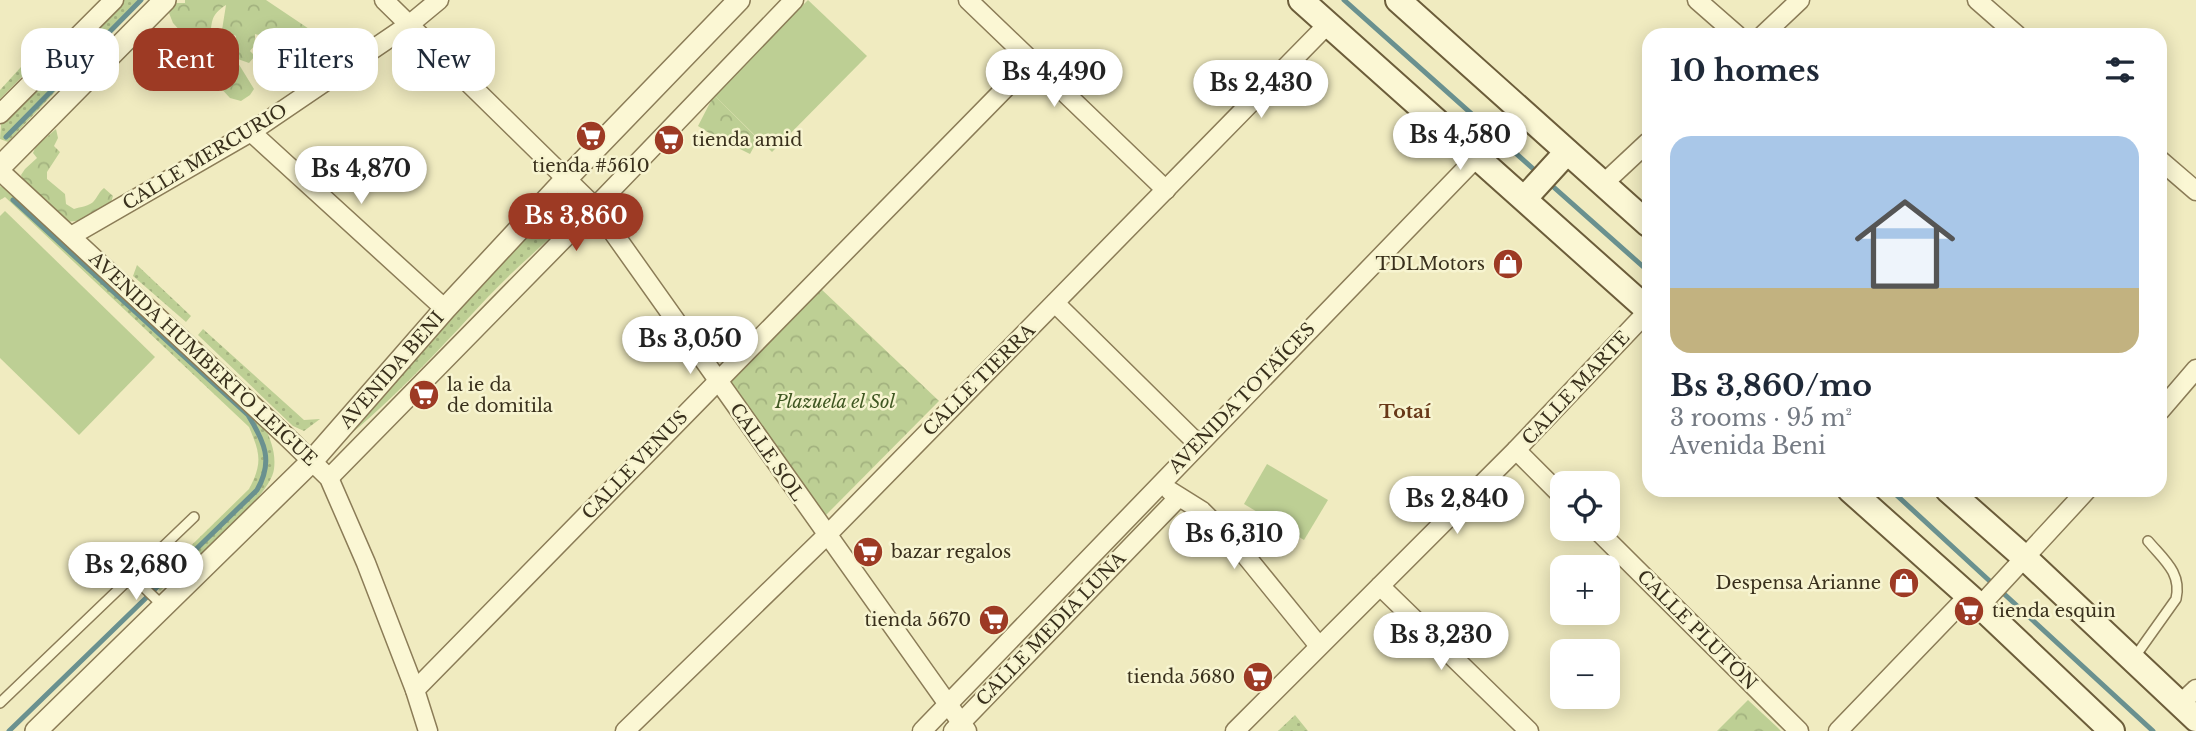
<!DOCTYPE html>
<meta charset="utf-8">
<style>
:root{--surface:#fff;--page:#f2f2f3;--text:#1f2937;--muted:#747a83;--accent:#9d3a24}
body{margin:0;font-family:"Libre Baskerville",serif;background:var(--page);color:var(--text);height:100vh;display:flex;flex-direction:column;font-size:26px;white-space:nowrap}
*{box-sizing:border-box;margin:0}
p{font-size:23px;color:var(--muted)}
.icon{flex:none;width:38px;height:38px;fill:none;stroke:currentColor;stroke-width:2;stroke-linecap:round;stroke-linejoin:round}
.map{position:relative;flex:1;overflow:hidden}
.sheet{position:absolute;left:1642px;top:28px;width:525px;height:469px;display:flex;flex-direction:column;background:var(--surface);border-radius:21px;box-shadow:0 4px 18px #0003}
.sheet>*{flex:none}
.hud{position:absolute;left:21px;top:28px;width:665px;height:63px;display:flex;gap:14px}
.buttons{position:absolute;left:1550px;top:471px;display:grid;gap:14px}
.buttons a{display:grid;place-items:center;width:70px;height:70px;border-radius:14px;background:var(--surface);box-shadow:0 4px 18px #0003;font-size:35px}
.price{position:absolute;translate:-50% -60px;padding:0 16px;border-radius:24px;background:#fff;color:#222;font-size:23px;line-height:46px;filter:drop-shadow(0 2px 4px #0008)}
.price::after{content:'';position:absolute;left:50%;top:42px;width:21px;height:16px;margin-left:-10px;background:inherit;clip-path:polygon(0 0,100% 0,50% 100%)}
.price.on{background:var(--accent);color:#fff}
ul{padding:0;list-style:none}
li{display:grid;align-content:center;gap:14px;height:371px;padding:0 28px}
li span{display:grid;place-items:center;height:217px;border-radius:21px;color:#555}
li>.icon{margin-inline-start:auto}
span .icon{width:126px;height:126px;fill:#fffc;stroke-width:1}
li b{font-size:30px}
h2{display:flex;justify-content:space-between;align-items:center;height:84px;padding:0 28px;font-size:30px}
.pill{padding:0 24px;border-radius:21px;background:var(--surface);box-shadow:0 4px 18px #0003;font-size:24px;line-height:63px}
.pill.on{background:var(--accent);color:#fff}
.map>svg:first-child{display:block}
</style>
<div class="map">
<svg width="2196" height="731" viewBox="0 0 2196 731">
<defs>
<pattern id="grass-dots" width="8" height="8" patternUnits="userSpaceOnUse" patternTransform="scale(1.75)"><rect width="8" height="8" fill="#bdcf94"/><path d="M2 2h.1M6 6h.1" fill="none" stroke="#a3b27f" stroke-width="1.8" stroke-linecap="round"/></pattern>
<pattern id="forest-crowns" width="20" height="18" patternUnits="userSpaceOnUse" patternTransform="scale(1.75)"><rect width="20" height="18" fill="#bdcf94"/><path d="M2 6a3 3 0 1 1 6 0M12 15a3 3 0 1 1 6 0" fill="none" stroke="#a3b27f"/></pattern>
</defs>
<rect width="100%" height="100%" fill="#f0ebc0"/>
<!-- grass -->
<g fill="url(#grass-dots)">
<polygon points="121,0 141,0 8,142 0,139 1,124"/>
<polygon points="42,44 49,49 0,99 0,90"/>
<path d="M0,186L14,193L265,427C271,441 276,453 274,469C271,498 184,569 160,591L154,582L249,489C263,463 260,453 249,427L5,197L0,200Z"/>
<path d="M574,202L579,209C550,240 516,267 487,298C436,353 386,408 326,454L446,322L542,222L565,203Z"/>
<polygon points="137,265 191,316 186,322 133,276"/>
<polygon points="203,329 304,420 320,419 304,431 293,426 198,335"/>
<polygon points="1295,715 1308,731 1278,731"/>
</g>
<!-- forest -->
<g fill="url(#forest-crowns)">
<path d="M185,0H266L336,47L300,62L290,56L293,50L278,40L274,44L269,38L255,34V45L250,51L255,56L249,63L235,58L254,89L250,95L241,101L230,98L217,84L234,57L236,36L222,30L226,5C210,15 212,22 210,40C209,45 205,50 202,55L173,23L169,13L174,3H185Z"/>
<polygon points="714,95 758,139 750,154 734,146 721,136 717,138 698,126"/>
<path d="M56,129L58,138L54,146L60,152L47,172V179L65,194L66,204L74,209C80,207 90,206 94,201C98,196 99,192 104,188L113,196L110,206L87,220L66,222L36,197L34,189L25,185L21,175L25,169L37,158L33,153L36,146Z"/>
<polygon points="819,287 939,401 826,515 725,377"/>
<polygon points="1748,700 1777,727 1781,731 1717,731"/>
</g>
<!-- pitch -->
<g fill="#bdcf94">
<polygon points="808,0 867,56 772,152 714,95"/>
<polygon points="5,211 155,357 79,435 0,358 0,216"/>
<polygon points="1267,464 1328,500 1304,540 1244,504"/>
</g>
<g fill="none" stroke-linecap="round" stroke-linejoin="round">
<!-- stream -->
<g stroke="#6a918f" stroke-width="5">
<polyline points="1344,0 1539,174"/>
<polyline points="6,137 141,0"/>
<polyline points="1549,183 1648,271"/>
<path d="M13,200L248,415C264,441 274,461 257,490L153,591"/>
<polyline points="1891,490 1994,585"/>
<polyline points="2002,592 2153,731"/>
<polyline points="9,731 147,597"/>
</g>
<!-- service casing -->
<g stroke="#8b7c57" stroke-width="12">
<g id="service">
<polyline points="133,577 162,605"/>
<path d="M2134,658L2176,599C2182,573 2164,560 2148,541"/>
<polyline points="0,703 194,517"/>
</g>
</g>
<!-- minor casing -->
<g stroke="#8b7c57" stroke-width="21">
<g id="minor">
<polyline points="384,0 595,207 967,731"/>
<polyline points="968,0 1166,190"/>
<polyline points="1697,0 1737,35"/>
<polyline points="1977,0 2017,35"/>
<polyline points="1763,35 1800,0"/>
<polyline points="0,114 114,0"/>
<polyline points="251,132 445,309"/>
<polyline points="2160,160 2196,191"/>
<polyline points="0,171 287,437 329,478 366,563 415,690 428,731"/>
<polyline points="1603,184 1648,142"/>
<polyline points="71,236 251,132 410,24 439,0"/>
<polyline points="1055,303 1198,444"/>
<polyline points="2160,411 2196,369"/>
<polyline points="1516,450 1563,497"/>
<polyline points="329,478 595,207 794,0"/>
<polyline points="1170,491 1202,511 1241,550 1319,646"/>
<polyline points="1595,528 1799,731"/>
<polyline points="1380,586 1529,731"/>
<polyline points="1980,606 2087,490"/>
<polyline points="415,690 1032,61"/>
<polyline points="2180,704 2196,689"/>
<polyline points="625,731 827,535 1328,24"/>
<polyline points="922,731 1477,157"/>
<polyline points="953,731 1179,497"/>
<polyline points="1235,731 1516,450 1648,311"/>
<polyline points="1838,731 1968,596"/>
</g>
</g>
<!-- tertiary casing -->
<g stroke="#8b7c57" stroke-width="24">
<g id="tertiary">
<polyline points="0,167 165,0"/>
<polyline points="36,731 312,461 445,309 567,178 739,0"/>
</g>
</g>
<!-- secondary casing -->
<g stroke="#6c5d3a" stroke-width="28">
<g id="secondary">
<polyline points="1301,0 1648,310"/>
<polyline points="1398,0 1648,224"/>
<polyline points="1525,198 1567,152"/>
<polyline points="1850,490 1980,606 2112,731"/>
<polyline points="1948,490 2025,558 2196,719"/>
</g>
</g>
<!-- service -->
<use href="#service" stroke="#fbf7d4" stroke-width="9"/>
<!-- minor -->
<use href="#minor" stroke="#fbf7d4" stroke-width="18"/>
<!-- tertiary -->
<use href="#tertiary" stroke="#fbf7d4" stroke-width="21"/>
<!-- secondary -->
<use href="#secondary" stroke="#fbf7d4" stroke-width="24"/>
</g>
<!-- icons -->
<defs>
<g id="supermarket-disc" transform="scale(1.575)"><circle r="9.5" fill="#9d3a24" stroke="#f7f4d0"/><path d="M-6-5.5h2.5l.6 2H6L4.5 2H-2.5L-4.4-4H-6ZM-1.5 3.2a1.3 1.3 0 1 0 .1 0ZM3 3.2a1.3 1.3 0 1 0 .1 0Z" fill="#fff"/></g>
<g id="shop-disc" transform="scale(1.575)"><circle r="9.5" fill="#9d3a24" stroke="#f7f4d0"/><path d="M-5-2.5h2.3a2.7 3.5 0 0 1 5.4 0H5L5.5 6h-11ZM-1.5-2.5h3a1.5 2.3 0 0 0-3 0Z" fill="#fff"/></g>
</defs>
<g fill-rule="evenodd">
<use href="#supermarket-disc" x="591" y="136"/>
<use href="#supermarket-disc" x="669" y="140"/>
<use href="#shop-disc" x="1508" y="264"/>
<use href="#supermarket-disc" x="424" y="395"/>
<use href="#supermarket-disc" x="868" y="552"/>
<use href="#shop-disc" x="1904" y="583"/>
<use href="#supermarket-disc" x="1969" y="611"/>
<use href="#supermarket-disc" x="994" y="620"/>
<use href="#supermarket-disc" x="1258" y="677"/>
</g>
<g text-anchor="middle" stroke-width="5" stroke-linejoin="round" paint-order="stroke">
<!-- poi labels -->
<g font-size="18" fill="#39301c" stroke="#f7f4d0" text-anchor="start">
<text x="692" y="146">tienda amid</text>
<text x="591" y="172" text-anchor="middle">tienda #5610</text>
<text x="1485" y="270" text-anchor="end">TDLMotors</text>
<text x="447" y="391">la ie da<tspan x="447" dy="21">de domitila</tspan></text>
<text x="891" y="558">bazar regalos</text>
<text x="1881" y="589" text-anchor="end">Despensa Arianne</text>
<text x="1992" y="617">tienda esquin</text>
<text x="971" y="626" text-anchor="end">tienda 5670</text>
<text x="1235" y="683" text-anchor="end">tienda 5680</text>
</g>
<!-- street labels -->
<g font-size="18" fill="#39301c" stroke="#f7f4d0">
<text transform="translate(205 157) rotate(-31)" y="6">CALLE MERCURIO</text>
<text transform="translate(203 359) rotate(43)" y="6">AVENIDA HUMBERTO LEIGUE</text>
<text transform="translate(392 370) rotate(-49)" y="6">AVENIDA BENI</text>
<text transform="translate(979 380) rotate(-45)" y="6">CALLE TIERRA</text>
<text transform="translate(1576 388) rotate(-47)" y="6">CALLE MARTE</text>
<text transform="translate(1242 398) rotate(-46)" y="6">AVENIDA TOTAÍCES</text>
<text transform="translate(767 452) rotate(55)" y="6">CALLE SOL</text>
<text transform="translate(635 465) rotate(-46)" y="6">CALLE VENUS</text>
<text transform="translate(1051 629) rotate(-46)" y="6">CALLE MEDIA LUNA</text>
<text transform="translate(1697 630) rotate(45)" y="6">CALLE PLUTÓN</text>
</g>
<!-- park labels -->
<g font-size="18" font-style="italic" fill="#3f5722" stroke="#f7f4d0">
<text x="835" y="408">Plazuela el Sol</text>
</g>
<!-- neighbourhood labels -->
<g font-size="19" font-weight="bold" fill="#683919" stroke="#f7f4d0">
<text x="1405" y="418">Totaí</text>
</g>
</g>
</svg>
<div class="buttons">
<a><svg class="icon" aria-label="locate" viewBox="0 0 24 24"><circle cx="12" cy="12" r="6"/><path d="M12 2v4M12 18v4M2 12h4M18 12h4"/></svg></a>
<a>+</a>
<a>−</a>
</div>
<b class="price" style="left:1054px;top:109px">Bs 4,490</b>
<b class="price" style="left:1261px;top:120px">Bs 2,430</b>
<b class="price" style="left:1460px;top:172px">Bs 4,580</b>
<b class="price" style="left:361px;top:206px">Bs 4,870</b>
<b class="price on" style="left:576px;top:253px">Bs 3,860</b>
<b class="price" style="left:690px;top:376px">Bs 3,050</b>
<b class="price" style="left:1457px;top:536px">Bs 2,840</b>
<b class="price" style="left:1234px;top:571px">Bs 6,310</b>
<b class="price" style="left:136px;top:602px">Bs 2,680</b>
<b class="price" style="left:1441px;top:672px">Bs 3,230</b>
<div class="hud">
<a class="pill">Buy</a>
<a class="pill on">Rent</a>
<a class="pill">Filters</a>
<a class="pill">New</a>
</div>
<section class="sheet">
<h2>10 homes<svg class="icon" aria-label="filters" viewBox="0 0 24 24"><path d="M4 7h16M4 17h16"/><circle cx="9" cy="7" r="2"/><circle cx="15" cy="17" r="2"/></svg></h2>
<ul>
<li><span style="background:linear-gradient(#a9c7e8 70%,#c2b280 0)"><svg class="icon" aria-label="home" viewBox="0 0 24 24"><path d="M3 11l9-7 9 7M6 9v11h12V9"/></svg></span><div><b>Bs 3,860/mo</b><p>3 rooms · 95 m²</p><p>Avenida Beni</p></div></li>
</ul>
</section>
</div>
